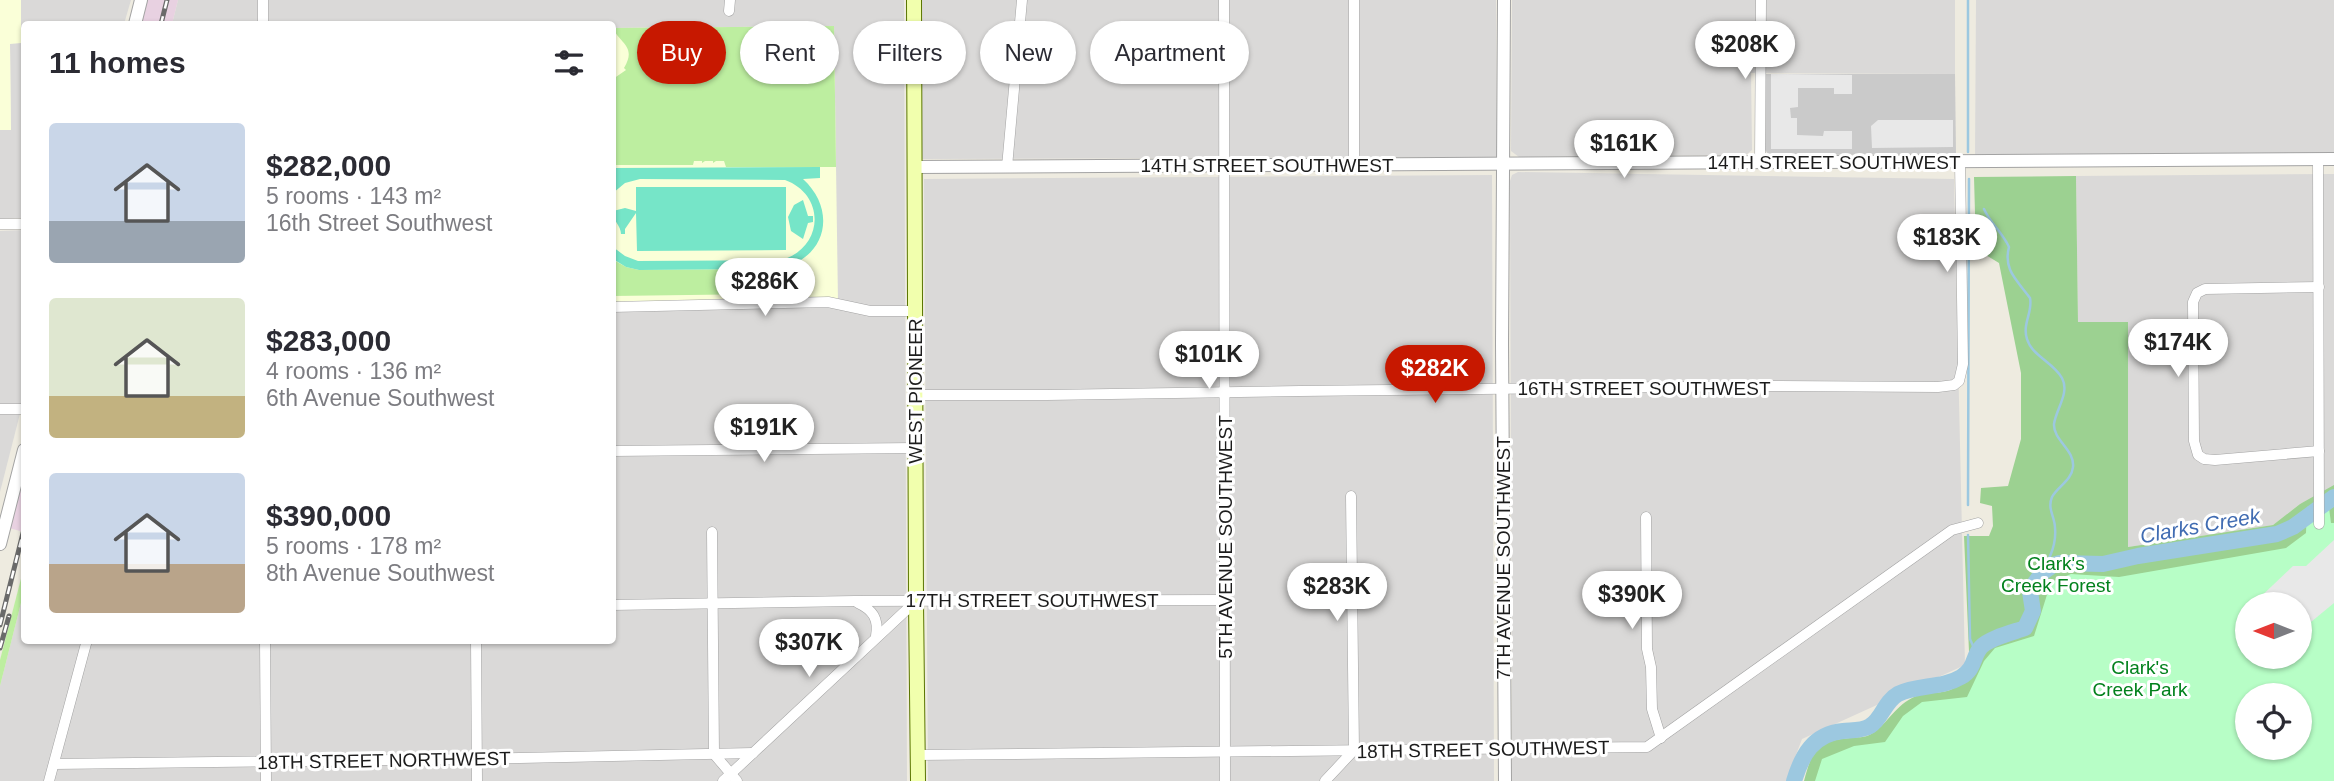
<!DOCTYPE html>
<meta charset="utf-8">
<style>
:root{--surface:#fff;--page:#f7f7f7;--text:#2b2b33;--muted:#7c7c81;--accent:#c71800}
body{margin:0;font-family:Helvetica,sans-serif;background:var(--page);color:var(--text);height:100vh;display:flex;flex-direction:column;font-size:26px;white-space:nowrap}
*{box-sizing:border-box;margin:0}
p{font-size:23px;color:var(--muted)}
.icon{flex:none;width:38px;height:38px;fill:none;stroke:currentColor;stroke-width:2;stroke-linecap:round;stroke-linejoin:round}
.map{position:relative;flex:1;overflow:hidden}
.sheet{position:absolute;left:21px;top:21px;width:595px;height:623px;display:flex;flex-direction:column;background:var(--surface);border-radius:7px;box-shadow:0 2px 5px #0004}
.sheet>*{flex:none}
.hud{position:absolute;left:637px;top:21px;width:665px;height:63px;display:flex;gap:14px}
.needle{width:46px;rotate:270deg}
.fabs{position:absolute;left:2235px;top:592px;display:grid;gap:14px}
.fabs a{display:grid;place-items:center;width:77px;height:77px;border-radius:50%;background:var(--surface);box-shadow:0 2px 5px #0004;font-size:35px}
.price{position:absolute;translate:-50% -60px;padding:0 16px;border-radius:24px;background:#fff;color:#222;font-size:23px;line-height:46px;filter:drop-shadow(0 2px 4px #0008)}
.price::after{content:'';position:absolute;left:50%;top:42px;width:21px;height:16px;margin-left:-10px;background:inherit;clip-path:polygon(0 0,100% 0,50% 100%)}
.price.selected{background:var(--accent);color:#fff}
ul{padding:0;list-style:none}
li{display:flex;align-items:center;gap:21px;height:175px;padding:0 28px}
li span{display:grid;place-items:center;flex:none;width:196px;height:140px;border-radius:7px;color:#555}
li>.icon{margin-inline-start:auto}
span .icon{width:84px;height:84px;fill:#fffc;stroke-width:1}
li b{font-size:30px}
h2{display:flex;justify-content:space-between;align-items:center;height:84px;padding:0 28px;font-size:30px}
.tag{padding:0 24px;border-radius:32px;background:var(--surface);box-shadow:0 2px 5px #0004;font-size:24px;line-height:63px}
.tag.selected{background:var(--accent);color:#fff}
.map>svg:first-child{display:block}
</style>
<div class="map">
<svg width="2334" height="781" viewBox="0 0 2334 781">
<rect width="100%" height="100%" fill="#eeebe0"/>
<!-- residential -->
<g fill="#dad9d8">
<polygon points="21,0 131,0 124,24 24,24 24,218 0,219 0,130 11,129 10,43 21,43"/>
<polygon points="178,0 904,0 907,781 0,781 0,686 24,591 24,640 612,640 612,24 172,24"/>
<polygon points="920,0 1496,0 1497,157 921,159"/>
<polygon points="1512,0 1955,0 1955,74 1751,73 1752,150 1746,155 1519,157 1511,151"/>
<polygon points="1976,0 2334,0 2334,155 1975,157"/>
<polygon points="1518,172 1954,179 1965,665 1802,739 1786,781 1512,781 1510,181 1512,175"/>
<polygon points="2334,174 2334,488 2300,504 2273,525 2128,547 2128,322 2078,322 2076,176"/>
<polygon points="1492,175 1494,781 928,781 924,179"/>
<polygon points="24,230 24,398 0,492 0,231"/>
</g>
<!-- industrial -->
<g fill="#e8d1e1">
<polygon points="141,0 178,0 172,24 135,24"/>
<polygon points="24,450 24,532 5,527"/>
</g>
<!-- education -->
<g fill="#faffd8">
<polygon points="0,0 21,0 21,43 10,44 11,130 0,130"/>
<polygon points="834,26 838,303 613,307 612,28"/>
</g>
<!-- religious -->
<polygon fill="#cacaca" points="1766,74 1955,74 1956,154 1769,155 1765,150"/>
<!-- grass -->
<g fill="#bdeea0">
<path d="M834,26L836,167H726L724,161H716L713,163V161H705L702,163V161H694L693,165H613V79L626,70L624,68C637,46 620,44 613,28Z"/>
<polygon points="612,259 626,267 639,270 765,269 765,294 613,296"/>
<polygon points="24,567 24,591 0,686 0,660"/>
</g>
<!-- forest -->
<path fill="#9cd191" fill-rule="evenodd" d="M2076,176L2078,322H2128V547L2273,525L2300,504L2334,485V540L2247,604L2102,660L2300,656L2334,781H1804C1812,751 1816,741 1850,738C1857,737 1865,738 1871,734C1886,726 1893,708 1912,698C1935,686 1945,702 1970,675L1964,536H1989L1993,526L1992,506L1980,503L1981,488L2008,486L2021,439V373L1999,263L1976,249L1974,177ZM2247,695H2300V747H2247Z"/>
<!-- park -->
<path fill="#b7fec6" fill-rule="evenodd" d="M2328,500L2331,523H2334V781H1815L1822,759L1854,746L1885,742L1903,716L1922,702L1967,697L1984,661L1995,648L2034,636L2051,582L2071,574L2119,577L2286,548L2306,533L2307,507ZM2247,604H2300V656H2247ZM2247,695H2300V747H2247Z"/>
<!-- pitch -->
<g fill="#76e5c8">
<path d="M820,167V178L803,179C840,213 824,264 773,269L639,270L626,267L613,259V247L625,256L638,261L782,260C824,247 826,195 785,180L640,179L625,183L613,193L614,179H613V168Z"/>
<path d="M636,187H786V250L637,251L636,213L625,229V234H621C621,225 612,220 613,211L625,208L636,211Z"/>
<polygon points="803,200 808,216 813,216 813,222 808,223 803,239 791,231 788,217 794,205"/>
</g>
<!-- parking -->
<g fill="#e8e8e8">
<polygon points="1771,74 1852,75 1852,94 1834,94 1834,88 1798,88 1798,107 1790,108 1791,118 1797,118 1797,135 1823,136 1824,131 1852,131 1852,149 1771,149"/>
<polygon points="1878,120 1953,120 1953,147 1872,148 1871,126"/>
<polygon points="2334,540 2334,603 2300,631 2300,604 2253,604 2293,566 2306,566"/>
</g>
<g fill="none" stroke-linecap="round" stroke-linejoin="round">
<!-- stream -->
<g stroke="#9cc8e0" stroke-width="2.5">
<polyline points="1968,0 1968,152"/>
<path d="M1984,209C1990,223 2002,232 2009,247C2003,270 2017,280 2030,298C2033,312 2022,324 2027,339C2032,356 2053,362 2062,378C2070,393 2056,409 2054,424C2053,440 2075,450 2073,467C2072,480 2057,487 2052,497C2047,509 2055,517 2055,528C2057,549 2046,565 2035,582"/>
<polyline points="1968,505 1969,179"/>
<polyline points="1968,535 1970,639 1977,655"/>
</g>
<!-- river -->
<path stroke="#9cc8e0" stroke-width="16" d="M1794,781C1802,755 1813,734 1843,731C1852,730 1862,731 1870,726C1882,719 1884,702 1898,694C1918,684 1941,689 1961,677C1976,668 1972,657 1981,647C1989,638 2014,632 2025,628L2033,611L2030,592L2032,587L2042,573L2053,565L2060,563L2103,564L2138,556L2277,534L2293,527L2334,497"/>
<!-- minor casing -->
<g stroke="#a3a3a3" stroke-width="11">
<g id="minor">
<polyline points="263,0 263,24"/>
<polyline points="1224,0 1225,781"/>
<polyline points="1354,0 1354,165"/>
<polyline points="729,11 730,0"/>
<polyline points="2318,159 2319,524"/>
<polyline points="1760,162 1761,0"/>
<polyline points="1007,167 1022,0"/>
<polyline points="0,224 24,224"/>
<polyline points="612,307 828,302 870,311 916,311"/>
<polyline points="915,395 1047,395 1300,391 1769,386 1938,387 1954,385 1959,381 1963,364 1960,162"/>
<polyline points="0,409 24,409"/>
<polyline points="612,451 915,448"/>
<polyline points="2319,451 2215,460 2204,459 2198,455 2194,441 2193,302 2197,293 2205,289 2319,287"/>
<polyline points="1646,517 1647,649 1651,667 1652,709 1661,738"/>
<polyline points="712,532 714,754 737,781"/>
<path d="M858,603C873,610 879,619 876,636"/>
<polyline points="612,605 855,601 1225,600"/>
<polyline points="265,640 266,781"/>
<polyline points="476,640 477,781"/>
<polyline points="918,755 1647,747 1952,530 1978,523"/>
<polyline points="54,764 477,759 753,753"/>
<polyline points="49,781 87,640"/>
<polyline points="723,781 916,601"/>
<polyline points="1325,781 1354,750 1351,496"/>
</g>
</g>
<!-- tertiary casing -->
<g stroke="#a3a3a3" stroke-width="14">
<g id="tertiary">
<polyline points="1504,0 1502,344 1505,781"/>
<polyline points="135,24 141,0"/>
<polyline points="914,167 2334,159"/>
<polyline points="0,544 24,450"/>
</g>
</g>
<!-- secondary casing -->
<g stroke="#5a7500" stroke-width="16">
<polyline id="secondary" points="914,0 916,601 918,781"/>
</g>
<!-- minor -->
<use href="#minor" stroke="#fff" stroke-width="10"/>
<!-- tertiary -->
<use href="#tertiary" stroke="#fff" stroke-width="12"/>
<!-- secondary -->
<use href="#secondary" stroke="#f1ffad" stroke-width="14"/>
<!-- rail casing -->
<g stroke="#6a6a6a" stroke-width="5">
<g id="rail">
<polyline points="161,24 167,0"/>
<polyline points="0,625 24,529"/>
<polyline points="0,648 9,616"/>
</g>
</g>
<!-- rail -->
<use href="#rail" stroke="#fff" stroke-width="2.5" stroke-dasharray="8" stroke-linecap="butt"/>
</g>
<g text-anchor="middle" stroke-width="6" stroke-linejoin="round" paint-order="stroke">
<!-- street labels -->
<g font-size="19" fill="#1c1c1c" stroke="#fff">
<text x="1834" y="169">14TH STREET SOUTHWEST</text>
<text x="1267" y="172">14TH STREET SOUTHWEST</text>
<text x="1644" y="395">16TH STREET SOUTHWEST</text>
<text transform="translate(915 391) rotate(-90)" y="7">WEST PIONEER</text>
<text transform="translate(1225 537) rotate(-90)" y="7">5TH AVENUE SOUTHWEST</text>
<text transform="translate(1503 558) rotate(-90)" y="7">7TH AVENUE SOUTHWEST</text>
<text x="1032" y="607">17TH STREET SOUTHWEST</text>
<text transform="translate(1483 749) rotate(-1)" y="7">18TH STREET SOUTHWEST</text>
<text transform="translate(384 760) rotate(-1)" y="7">18TH STREET NORTHWEST</text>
</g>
<!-- park labels -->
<g font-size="19" fill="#02811c" stroke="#fff">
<text x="2056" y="570">Clark's<tspan x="2056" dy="22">Creek Forest</tspan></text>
<text x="2140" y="674">Clark's<tspan x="2140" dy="22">Creek Park</tspan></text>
</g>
<!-- water labels -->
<g font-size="21" font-style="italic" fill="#416cb2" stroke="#fff">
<text transform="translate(2200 526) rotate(-10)" y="7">Clarks Creek</text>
</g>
</g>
</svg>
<div class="fabs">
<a><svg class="needle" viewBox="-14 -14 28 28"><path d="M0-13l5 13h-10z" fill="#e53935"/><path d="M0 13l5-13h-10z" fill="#7c7c81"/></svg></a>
<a><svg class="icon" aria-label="locate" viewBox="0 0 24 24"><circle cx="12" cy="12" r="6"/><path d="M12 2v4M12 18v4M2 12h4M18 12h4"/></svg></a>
</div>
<b class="price" style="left:1745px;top:81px">$208K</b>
<b class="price" style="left:1624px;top:180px">$161K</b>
<b class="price" style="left:1947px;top:274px">$183K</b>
<b class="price" style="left:765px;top:318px">$286K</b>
<b class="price" style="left:2178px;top:379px">$174K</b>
<b class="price" style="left:1209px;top:391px">$101K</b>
<b class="price selected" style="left:1435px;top:405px">$282K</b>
<b class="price" style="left:764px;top:464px">$191K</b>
<b class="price" style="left:1337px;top:623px">$283K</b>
<b class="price" style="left:1632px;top:631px">$390K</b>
<b class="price" style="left:809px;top:679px">$307K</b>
<div class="hud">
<a class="tag selected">Buy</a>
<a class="tag">Rent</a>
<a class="tag">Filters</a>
<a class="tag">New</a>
<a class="tag">Apartment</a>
</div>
<section class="sheet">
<h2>11 homes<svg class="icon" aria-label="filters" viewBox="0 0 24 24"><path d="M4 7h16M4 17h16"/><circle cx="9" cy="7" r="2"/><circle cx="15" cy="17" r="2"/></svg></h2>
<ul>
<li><span style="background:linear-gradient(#c9d6e8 70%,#9aa5b1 0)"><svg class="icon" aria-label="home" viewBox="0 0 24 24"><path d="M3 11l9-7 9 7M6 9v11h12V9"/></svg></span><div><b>$282,000</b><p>5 rooms · 143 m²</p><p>16th Street Southwest</p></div></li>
<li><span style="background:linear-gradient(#dfe7d0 70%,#c2b280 0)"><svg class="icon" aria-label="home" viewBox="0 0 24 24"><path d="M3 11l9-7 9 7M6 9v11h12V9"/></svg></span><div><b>$283,000</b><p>4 rooms · 136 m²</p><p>6th Avenue Southwest</p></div></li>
<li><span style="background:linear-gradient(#c9d6e8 65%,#b9a48a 0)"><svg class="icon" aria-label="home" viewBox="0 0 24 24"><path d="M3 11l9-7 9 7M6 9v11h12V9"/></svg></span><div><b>$390,000</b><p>5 rooms · 178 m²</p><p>8th Avenue Southwest</p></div></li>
</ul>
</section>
</div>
